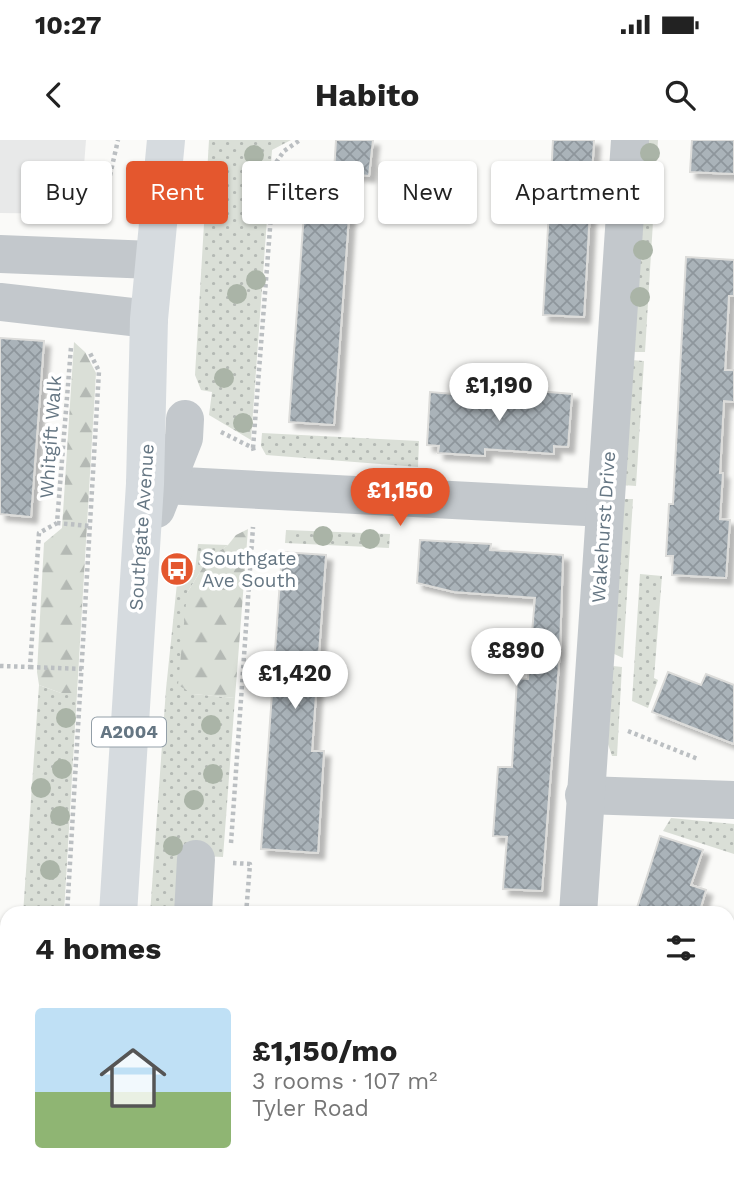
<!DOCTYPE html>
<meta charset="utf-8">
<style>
:root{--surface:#fff;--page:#f2f2f2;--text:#222;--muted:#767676;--accent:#e4572e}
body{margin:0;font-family:"Work Sans",sans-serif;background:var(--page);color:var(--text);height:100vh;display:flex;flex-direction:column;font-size:26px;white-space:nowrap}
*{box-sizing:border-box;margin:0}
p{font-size:23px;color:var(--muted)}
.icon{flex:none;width:38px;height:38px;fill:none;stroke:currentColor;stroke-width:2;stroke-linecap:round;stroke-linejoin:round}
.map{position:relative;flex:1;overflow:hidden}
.drawer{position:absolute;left:0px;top:766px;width:735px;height:275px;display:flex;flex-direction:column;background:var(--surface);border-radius:21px 21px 0 0;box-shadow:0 2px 5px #0004}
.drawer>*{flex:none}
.guide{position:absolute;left:21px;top:21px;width:693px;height:63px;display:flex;gap:14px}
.price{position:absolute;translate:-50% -60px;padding:0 16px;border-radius:24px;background:#fff;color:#222;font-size:23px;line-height:46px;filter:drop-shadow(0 2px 4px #0008)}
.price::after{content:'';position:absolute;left:50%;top:42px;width:21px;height:16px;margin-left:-10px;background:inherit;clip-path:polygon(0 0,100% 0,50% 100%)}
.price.active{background:var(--accent);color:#fff}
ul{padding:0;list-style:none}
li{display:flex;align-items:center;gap:21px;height:175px;padding:0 35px}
li span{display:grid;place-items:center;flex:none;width:196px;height:140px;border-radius:7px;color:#555}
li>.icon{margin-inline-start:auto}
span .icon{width:84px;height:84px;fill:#fffc;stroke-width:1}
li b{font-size:30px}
h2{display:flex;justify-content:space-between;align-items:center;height:84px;padding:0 35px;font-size:30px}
.pill{padding:0 24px;border-radius:7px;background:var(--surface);box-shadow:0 2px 5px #0004;font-size:24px;line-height:63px}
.pill.active{background:var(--accent);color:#fff}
.status{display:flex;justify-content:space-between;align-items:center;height:49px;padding:0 35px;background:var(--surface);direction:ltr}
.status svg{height:19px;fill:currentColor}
header{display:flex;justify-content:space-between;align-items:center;height:91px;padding:0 35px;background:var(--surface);font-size:32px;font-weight:700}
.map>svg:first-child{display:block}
</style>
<div class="status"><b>10:27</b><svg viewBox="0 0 49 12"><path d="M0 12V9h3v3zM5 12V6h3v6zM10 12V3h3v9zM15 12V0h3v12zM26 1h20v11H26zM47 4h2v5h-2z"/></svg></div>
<header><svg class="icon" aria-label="back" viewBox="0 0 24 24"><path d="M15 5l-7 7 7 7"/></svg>Habito<svg class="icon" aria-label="search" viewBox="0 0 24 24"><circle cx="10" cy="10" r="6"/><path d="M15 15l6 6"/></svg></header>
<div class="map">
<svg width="734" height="1041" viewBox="0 0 734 1041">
<defs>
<pattern id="grass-dots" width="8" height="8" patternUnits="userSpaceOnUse" patternTransform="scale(1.75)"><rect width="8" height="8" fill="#dadfd7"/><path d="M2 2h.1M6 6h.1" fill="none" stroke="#b4b9b4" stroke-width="1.8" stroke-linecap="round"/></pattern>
<pattern id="forest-firs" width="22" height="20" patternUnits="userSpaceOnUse" patternTransform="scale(1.75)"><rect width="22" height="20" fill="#dadfd7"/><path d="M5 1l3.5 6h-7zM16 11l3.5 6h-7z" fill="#b4b9b4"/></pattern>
<pattern id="building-cross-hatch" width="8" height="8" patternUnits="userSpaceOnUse" patternTransform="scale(1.75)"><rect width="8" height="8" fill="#aab3b9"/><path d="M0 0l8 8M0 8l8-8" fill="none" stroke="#8e969c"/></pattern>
<filter id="shadow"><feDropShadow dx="6" dy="6" stdDeviation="2" flood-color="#0004"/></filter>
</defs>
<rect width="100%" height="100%" fill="#fafaf8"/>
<!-- built -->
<polygon fill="#e8e9e9" points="0,0 86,0 81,64 70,74 0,73"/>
<!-- grass -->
<g fill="url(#grass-dots)">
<polygon points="209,0 291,0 272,10 251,300 209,275 212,252 201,250 195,235"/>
<polygon points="645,0 658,0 645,212 631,212"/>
<polygon points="631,220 644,221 636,346 623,345"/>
<polygon points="262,293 419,301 418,327 266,315 261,306"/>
<polygon points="621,359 633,359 623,518 612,513"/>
<polygon points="286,390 390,394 389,408 285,403"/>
<polygon points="198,404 228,405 208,419 187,453 193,554 235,558 223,717 180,715 177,773 150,774 166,549 177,443 187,443 187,429 195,430"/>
<polygon points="640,434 662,436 654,538 658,540 648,568 632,561"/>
<polygon points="613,526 622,527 617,616 612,616 608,604"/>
<polygon points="39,545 61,553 77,553 64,773 23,774"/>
<polygon points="671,678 734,684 734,714 663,691"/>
<rect x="17" y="1034" width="32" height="7"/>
<polygon points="613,1034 630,1034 640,1041 604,1041"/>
</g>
<!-- forest -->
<g fill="url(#forest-firs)">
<polygon points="74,202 85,212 96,233 77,553 61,553 39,545 37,532 44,403 62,388"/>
<polygon points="248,389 235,558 193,554 178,545 187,453 208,419 228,405 236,395"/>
</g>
<!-- green -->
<polygon fill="#dadfd7" points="147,1034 551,1034 550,1041 147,1041"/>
<!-- building -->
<g fill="url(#building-cross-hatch)" stroke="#dcdcda" stroke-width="2" filter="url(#shadow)">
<polygon points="336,0 373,0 369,36 352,34 334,285 289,282 307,31 334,32"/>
<polygon points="553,0 594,0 584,177 543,175"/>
<polygon points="692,0 734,0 734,34 690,32"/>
<polygon points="686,117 734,120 734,156 729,156 725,230 734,230 734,262 724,261 720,333 723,333 720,379 730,380 726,438 672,435 673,416 666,416 669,364 673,364"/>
<polygon points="0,198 44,201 31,377 0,374"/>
<polygon points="537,251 572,254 568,307 554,306 554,314 485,309 485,316 438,313 439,306 427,305 430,252 536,261"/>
<polygon points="420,400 491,404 490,410 563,415 560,510 542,751 503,749 507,697 493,696 498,627 512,627 517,538 528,539 535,458 454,452 417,443"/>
<polygon points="282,412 326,415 312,611 324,611 318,713 261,709"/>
<polygon points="668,532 701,545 706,534 734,545 734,604 652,572"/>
<polygon points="660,696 703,710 691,745 706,750 699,774 635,774"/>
</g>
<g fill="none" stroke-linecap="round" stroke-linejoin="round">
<!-- path -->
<g stroke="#bbbfc2" stroke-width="4.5" stroke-dasharray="3.5 3.5" stroke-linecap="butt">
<polyline points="90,78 103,66 118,0"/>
<polyline points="221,292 253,308 254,312"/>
<polyline points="253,308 275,24 284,11 300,0"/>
<polyline points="57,383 90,386"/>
<polyline points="0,526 30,527 39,393 57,383 71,207"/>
<polyline points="30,527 82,529"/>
<polyline points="628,591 698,619"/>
<polyline points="231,703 253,387"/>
<polyline points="233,723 250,724 246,774"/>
<polyline points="67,774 99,231 89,211"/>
<polyline points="728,982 734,984"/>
<polyline points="52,1041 53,1034"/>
<polyline points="223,1041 224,1034"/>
</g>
<!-- minor -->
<g stroke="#c3c8cc" stroke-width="38">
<polyline points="0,114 153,120"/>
<polyline points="0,162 149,179"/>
<polyline points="145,344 605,368"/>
<polyline points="156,369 184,298 185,279"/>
<polyline points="584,655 734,660"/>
<polyline points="193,774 196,719"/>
<polyline points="578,774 630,0"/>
<polyline points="570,1034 570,1041"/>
<polyline points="722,1034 726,1036"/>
</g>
<!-- major -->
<g stroke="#d6dbdf" stroke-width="38">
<polyline points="118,774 145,344 149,179 166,0"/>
<polyline points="103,1041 103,1034"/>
</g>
</g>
<!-- trees -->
<g fill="#aab4a7">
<circle cx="650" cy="13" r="10"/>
<circle cx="254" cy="15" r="10"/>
<circle cx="643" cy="110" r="10"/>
<circle cx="256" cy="140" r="10"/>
<circle cx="237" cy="154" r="10"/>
<circle cx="640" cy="157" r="10"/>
<circle cx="224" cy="238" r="10"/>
<circle cx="243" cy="283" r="10"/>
<circle cx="323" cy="396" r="10"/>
<circle cx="370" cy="399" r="10"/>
<circle cx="66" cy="578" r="10"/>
<circle cx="211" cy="585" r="10"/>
<circle cx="62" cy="629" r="10"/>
<circle cx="213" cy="634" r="10"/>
<circle cx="41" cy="648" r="10"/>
<circle cx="194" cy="660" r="10"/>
<circle cx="60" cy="676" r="10"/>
<circle cx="173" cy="706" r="10"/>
<circle cx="50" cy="730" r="10"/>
</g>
<!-- icons -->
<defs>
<g id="bus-disc" transform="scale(1.75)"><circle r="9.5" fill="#e4572e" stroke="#fff"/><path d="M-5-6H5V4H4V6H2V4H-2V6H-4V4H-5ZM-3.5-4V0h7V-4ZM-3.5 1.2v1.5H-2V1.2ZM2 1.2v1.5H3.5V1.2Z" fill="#fff"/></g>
</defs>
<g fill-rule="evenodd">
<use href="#bus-disc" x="177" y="429"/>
</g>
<g text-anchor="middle" stroke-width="7" stroke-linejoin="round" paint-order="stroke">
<!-- shield labels -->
<rect fill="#fff" stroke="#939fa8" stroke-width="2" x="92" y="577.5" width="74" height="29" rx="5"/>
<g font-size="18" font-weight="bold" fill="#657683">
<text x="129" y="598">A2004</text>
</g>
<!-- street labels -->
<g font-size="19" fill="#657683" stroke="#fff">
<text transform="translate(50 297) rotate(-86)" y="7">Whitgift Walk</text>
<text transform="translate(141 387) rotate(-86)" y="7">Southgate Avenue</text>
<text transform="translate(603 387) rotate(-86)" y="7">Wakehurst Drive</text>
</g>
<!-- poi labels -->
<g font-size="19" fill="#657683" stroke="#fff" text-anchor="start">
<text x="202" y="425">Southgate<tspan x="202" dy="22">Ave South</tspan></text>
</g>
</g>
</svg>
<b class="price" style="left:499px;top:283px">£1,190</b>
<b class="price active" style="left:400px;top:388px">£1,150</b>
<b class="price" style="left:516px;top:548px">£890</b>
<b class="price" style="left:295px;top:571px">£1,420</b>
<div class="guide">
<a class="pill">Buy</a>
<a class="pill active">Rent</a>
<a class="pill">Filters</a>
<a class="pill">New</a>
<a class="pill">Apartment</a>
</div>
<section class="drawer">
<h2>4 homes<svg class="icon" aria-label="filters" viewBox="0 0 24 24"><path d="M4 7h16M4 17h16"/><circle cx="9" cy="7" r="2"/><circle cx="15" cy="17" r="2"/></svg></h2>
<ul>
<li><span style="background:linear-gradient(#bfe0f5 60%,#8fb573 0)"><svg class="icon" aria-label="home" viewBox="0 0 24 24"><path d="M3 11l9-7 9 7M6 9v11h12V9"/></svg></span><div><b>£1,150/mo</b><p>3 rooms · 107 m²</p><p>Tyler Road</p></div></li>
</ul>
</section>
</div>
